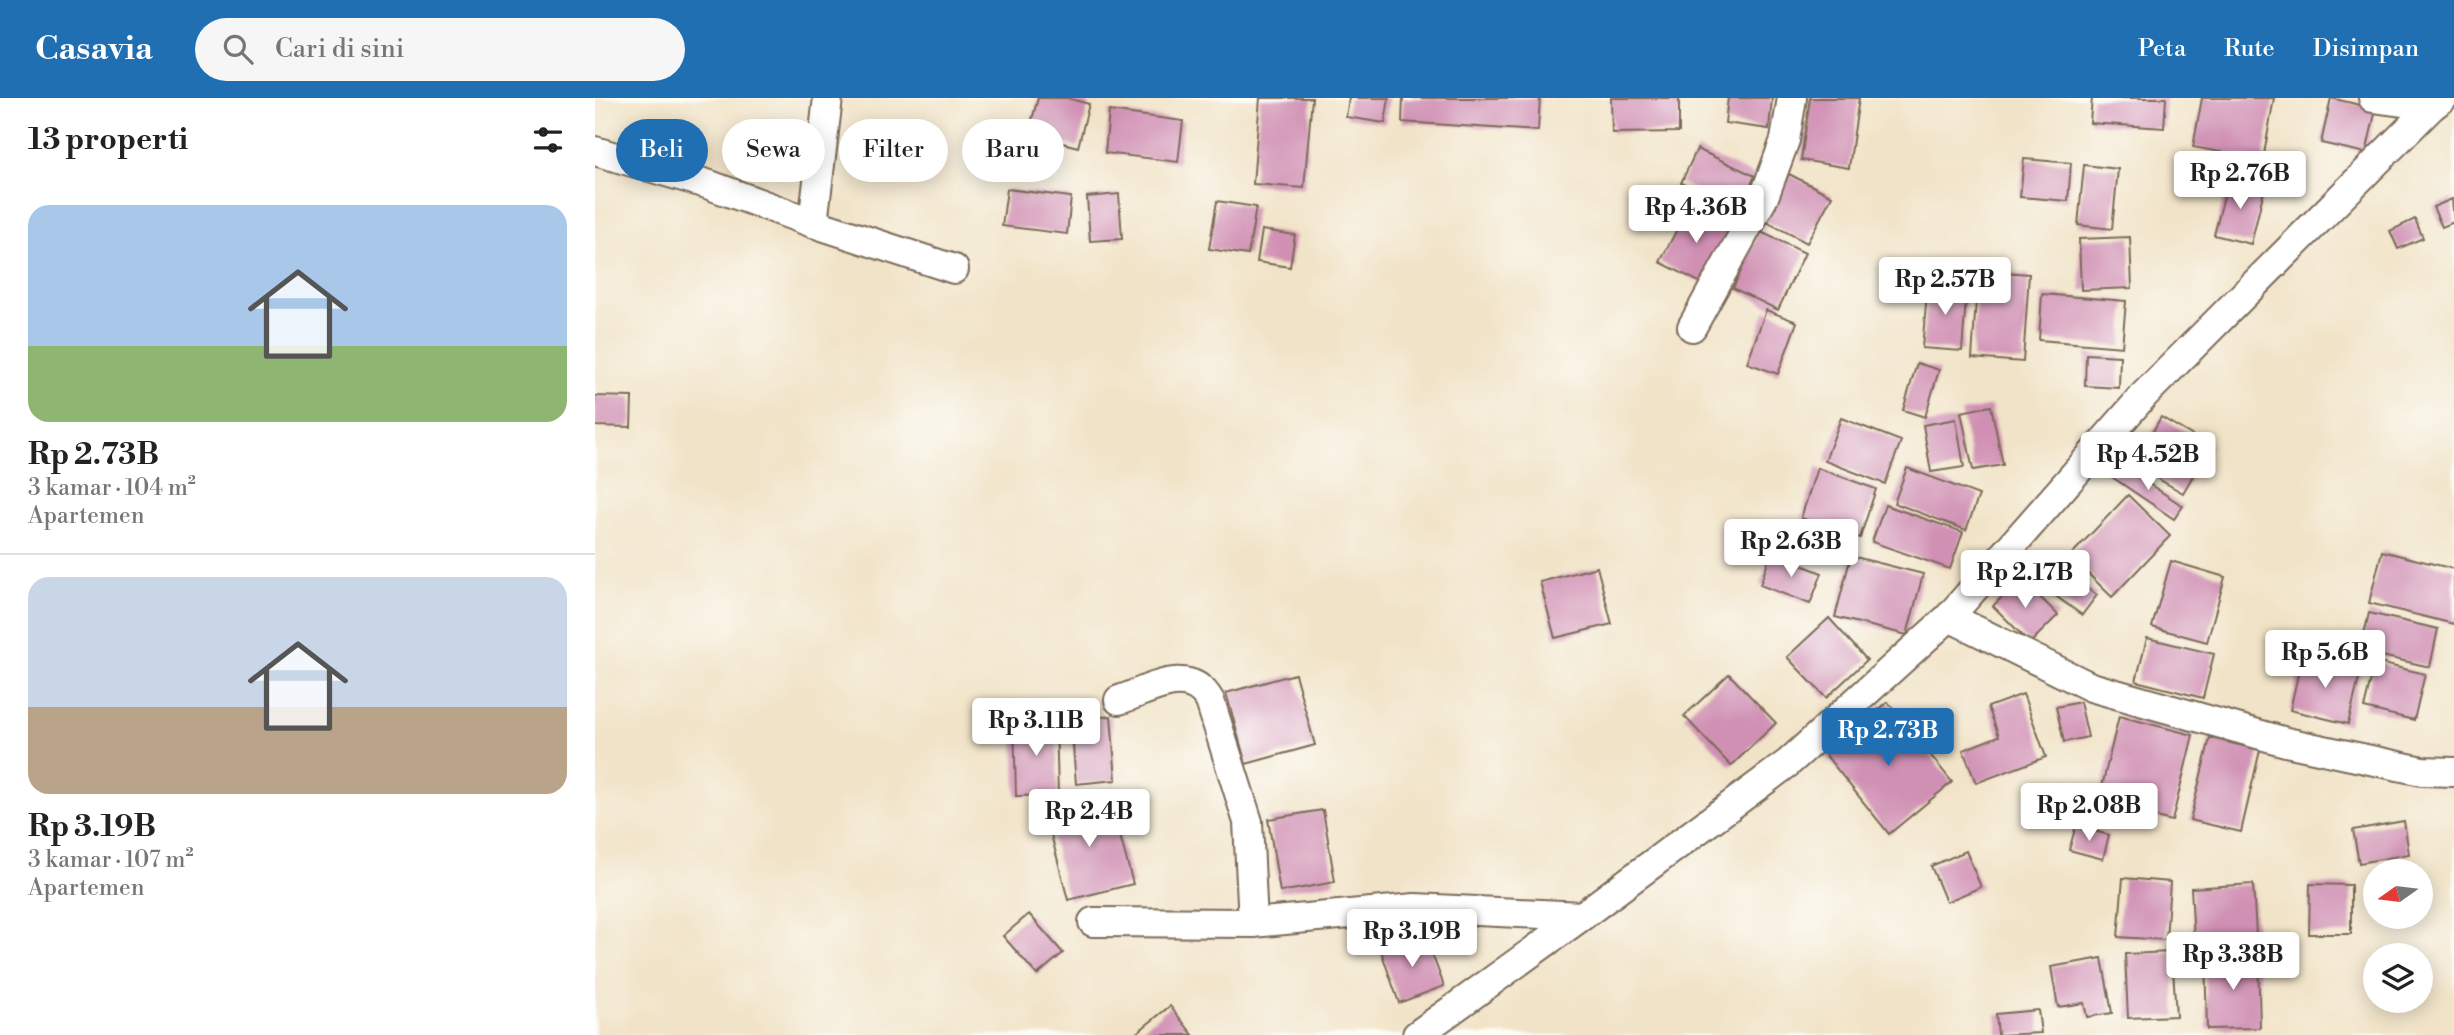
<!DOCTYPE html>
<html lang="id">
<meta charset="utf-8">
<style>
:root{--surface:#fff;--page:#f6f6f6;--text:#222;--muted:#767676;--line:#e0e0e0;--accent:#1f6fb2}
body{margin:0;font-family:"Libre Bodoni",serif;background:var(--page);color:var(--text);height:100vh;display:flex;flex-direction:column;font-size:26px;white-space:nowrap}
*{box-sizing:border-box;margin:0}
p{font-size:23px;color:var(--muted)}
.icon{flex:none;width:38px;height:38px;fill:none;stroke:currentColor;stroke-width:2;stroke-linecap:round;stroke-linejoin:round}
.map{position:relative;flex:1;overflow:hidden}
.sheet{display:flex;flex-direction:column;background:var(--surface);width:595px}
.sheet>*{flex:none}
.hud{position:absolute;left:21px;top:21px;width:665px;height:63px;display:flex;gap:14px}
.needle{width:46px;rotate:256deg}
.controls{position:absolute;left:1768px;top:761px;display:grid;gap:14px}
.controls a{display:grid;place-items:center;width:70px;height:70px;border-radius:50%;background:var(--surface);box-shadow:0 4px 18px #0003;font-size:35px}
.price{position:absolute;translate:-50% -60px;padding:0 16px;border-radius:7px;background:#fff;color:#222;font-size:23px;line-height:46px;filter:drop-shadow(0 2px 4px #0008)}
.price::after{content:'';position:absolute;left:50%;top:42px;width:21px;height:16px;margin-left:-10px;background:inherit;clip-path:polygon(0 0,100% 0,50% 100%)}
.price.selected{background:var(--accent);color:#fff}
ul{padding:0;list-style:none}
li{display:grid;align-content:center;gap:14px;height:371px;padding:0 28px}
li+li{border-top:2px solid var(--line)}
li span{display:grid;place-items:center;height:217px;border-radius:21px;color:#555}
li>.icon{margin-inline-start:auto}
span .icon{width:126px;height:126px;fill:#fffc;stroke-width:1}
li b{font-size:30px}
h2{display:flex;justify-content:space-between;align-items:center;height:84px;padding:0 28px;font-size:30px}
.pill{padding:0 24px;border-radius:32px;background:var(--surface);box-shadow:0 4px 18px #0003;font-size:24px;line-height:63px}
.pill.selected{background:var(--accent);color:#fff}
header{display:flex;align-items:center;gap:42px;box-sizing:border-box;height:98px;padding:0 35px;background:var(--accent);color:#fff}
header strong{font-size:33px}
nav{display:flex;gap:38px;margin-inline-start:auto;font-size:24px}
.search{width:490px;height:63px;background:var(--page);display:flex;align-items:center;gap:18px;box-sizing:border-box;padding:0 24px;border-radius:38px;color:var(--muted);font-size:26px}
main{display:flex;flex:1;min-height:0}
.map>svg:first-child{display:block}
</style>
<header>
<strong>Casavia</strong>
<div class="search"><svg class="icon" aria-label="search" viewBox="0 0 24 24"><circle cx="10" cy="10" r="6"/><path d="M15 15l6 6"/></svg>Cari di sini</div>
<nav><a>Peta</a><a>Rute</a><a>Disimpan</a></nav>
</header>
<main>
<section class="sheet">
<h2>13 properti<svg class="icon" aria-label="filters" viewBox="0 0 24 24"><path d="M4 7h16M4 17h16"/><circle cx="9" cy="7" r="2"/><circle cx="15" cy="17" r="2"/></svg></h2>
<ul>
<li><span style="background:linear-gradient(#a9c7e8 65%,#8fb573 0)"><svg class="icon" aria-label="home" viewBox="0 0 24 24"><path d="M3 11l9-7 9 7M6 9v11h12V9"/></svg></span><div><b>Rp 2.73B</b><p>3 kamar · 104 m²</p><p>Apartemen</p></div></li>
<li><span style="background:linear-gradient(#c9d6e8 60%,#b9a48a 0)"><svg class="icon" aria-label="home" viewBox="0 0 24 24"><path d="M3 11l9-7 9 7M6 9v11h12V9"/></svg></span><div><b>Rp 3.19B</b><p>3 kamar · 107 m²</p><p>Apartemen</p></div></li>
</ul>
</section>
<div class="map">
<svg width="1859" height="937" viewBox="0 0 1859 937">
<rect width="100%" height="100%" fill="#fdfcf7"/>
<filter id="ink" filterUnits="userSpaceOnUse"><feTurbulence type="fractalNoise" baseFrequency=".0143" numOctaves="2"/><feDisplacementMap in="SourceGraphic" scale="14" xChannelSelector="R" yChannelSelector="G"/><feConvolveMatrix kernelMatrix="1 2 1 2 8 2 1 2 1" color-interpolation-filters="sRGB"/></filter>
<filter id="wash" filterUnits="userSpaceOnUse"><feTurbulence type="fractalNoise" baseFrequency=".00686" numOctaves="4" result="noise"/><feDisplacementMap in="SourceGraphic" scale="28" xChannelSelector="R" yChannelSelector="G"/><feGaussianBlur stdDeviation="1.57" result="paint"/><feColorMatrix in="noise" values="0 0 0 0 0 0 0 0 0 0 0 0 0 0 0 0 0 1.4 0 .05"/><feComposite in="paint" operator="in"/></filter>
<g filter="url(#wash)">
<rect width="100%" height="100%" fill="#f1e3c7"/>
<g id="blocks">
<!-- building -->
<g fill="#d090b4">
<polygon points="443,0 472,0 494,6 483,49 433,36"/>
<polygon points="665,0 717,0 709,90 658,86"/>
<polygon points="754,0 794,0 790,25 751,19"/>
<polygon points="808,0 945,0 943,33 807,24"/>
<polygon points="1016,0 1084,0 1084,34 1017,35"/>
<polygon points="1133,0 1177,0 1174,31 1130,25"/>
<polygon points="1215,0 1264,0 1254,70 1206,62"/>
<polygon points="1497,0 1571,0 1569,30 1495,25"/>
<polygon points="1607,0 1679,0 1668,62 1598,49"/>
<polygon points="1736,0 1781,11 1771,55 1726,45"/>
<polygon points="514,13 588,23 583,64 510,55"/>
<polygon points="1102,51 1160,78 1144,112 1086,85"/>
<polygon points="1429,61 1476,65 1473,103 1425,99"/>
<polygon points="1489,67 1523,71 1517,131 1483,127"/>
<polygon points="1194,76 1237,98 1212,145 1170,123"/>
<polygon points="1634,79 1670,88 1656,146 1619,137"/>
<polygon points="412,91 476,99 472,136 407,128"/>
<polygon points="524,96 527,141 495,143 492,99"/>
<polygon points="1857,101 1859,124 1847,129 1838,109"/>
<polygon points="622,103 661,109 653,157 614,151"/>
<polygon points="1094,108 1137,130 1108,186 1065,164"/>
<polygon points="1820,121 1828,140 1803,151 1795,133"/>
<polygon points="667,132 700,137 695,169 662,164"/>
<polygon points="1164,133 1210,155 1183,212 1138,190"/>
<polygon points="1535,139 1537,190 1486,192 1484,141"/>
<polygon points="1383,172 1434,176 1428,264 1377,260"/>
<polygon points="1333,185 1372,189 1367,253 1327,250"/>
<polygon points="1447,196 1531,203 1527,249 1444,242"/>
<polygon points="1171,212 1202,224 1183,276 1152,265"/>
<polygon points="1491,256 1525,258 1524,290 1490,288"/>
<polygon points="1322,265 1344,272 1330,319 1308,312"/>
<polygon points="0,298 37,299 36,329 0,328"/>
<polygon points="1396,308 1408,367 1378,372 1366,314"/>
<polygon points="1566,319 1615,348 1588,395 1539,367"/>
<polygon points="1246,320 1306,343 1290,386 1230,363"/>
<polygon points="1361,321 1369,369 1336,374 1328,327"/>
<polygon points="1525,367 1588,408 1579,421 1517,379"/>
<polygon points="1222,370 1281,391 1265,440 1206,420"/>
<polygon points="1312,370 1384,397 1371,432 1299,405"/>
<polygon points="1533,397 1575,438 1517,499 1475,458"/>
<polygon points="1290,407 1368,434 1355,471 1277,444"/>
<polygon points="1787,453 1859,471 1859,526 1774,505"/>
<polygon points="1176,455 1227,475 1215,506 1165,487"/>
<polygon points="1256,458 1328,476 1312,537 1240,519"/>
<polygon points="1576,463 1630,479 1612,544 1557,529"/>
<polygon points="1002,469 1017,526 960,540 945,484"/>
<polygon points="1465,471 1502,497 1487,517 1451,491"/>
<polygon points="1426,480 1463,517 1435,545 1398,508"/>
<polygon points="1774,515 1843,531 1835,569 1765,553"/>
<polygon points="1234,520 1272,562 1231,600 1192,559"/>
<polygon points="1552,540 1619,556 1608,600 1541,583"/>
<polygon points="1707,559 1766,572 1753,626 1695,612"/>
<polygon points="1780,564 1830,576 1819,622 1769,610"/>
<polygon points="700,576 720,647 651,666 631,595"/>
<polygon points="1134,576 1181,625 1136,668 1089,618"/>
<polygon points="1428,596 1451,659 1381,685 1368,652 1404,638 1393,609"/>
<polygon points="1293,604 1357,684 1294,736 1229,655"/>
<polygon points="1485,604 1493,639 1469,644 1461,609"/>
<polygon points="516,618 521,682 481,686 476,622"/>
<polygon points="1524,618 1598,637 1577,723 1503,705"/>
<polygon points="461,622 463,697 421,698 419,623"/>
<polygon points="1615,640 1665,652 1646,734 1595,722"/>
<polygon points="515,700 538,786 473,802 451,717"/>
<polygon points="728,712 740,784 685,794 673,721"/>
<polygon points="1809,723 1814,756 1764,765 1758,732"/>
<polygon points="1481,728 1514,737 1508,761 1474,752"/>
<polygon points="1371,753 1386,789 1351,804 1336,768"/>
<polygon points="1528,780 1575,784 1571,842 1523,839"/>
<polygon points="1658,786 1661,837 1599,841 1596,790"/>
<polygon points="1715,786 1756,787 1756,836 1714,836"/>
<polygon points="434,816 468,855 442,877 408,838"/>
<polygon points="830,837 849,888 804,905 786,853"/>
<polygon points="1577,854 1581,918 1533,920 1530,856"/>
<polygon points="1663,857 1665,930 1612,931 1610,858"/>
<polygon points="1507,860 1517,915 1492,919 1489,905 1463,909 1456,869"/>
<polygon points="575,908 598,937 539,937"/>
<polygon points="1443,912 1446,935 1403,937 1401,916"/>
</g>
</g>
</g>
<g filter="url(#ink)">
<use href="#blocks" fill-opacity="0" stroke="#7b6b59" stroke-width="2"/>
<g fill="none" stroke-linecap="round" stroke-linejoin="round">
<!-- street casing -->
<g stroke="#7b6b59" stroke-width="32">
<g id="street">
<polyline points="1778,0 1837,8"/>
<polyline points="0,53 112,86 218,125 359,171"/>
<polyline points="218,125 233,0"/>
<polyline points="1097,229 1169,99 1190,42 1197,0"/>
<polyline points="1354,519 1496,589 1691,644 1827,673 1859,674"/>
<path d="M524,602C555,592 594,566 615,603L653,724L658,825"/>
<polyline points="498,824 658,825 820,810 987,818"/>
<polyline points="822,937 987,818 1193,665 1354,519 1550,296 1837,8 1848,0"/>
</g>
</g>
<!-- street -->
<use href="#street" stroke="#fff" stroke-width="28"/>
</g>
</g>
</svg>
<div class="controls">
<a><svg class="needle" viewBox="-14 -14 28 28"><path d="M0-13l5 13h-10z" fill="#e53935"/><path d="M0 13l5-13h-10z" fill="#767676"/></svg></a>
<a><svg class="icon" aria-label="layers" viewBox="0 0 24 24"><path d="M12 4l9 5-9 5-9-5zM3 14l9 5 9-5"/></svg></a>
</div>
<b class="price" style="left:1645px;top:113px">Rp 2.76B</b>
<b class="price" style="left:1101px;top:147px">Rp 4.36B</b>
<b class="price" style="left:1350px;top:219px">Rp 2.57B</b>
<b class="price" style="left:1553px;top:394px">Rp 4.52B</b>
<b class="price" style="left:1196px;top:481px">Rp 2.63B</b>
<b class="price" style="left:1430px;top:512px">Rp 2.17B</b>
<b class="price" style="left:1730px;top:592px">Rp 5.6B</b>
<b class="price" style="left:441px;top:660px">Rp 3.11B</b>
<b class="price selected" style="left:1293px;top:670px">Rp 2.73B</b>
<b class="price" style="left:1494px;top:745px">Rp 2.08B</b>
<b class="price" style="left:494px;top:751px">Rp 2.4B</b>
<b class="price" style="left:817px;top:871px">Rp 3.19B</b>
<b class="price" style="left:1638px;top:894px">Rp 3.38B</b>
<div class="hud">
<a class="pill selected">Beli</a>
<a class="pill">Sewa</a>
<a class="pill">Filter</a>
<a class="pill">Baru</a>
</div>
</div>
</main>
